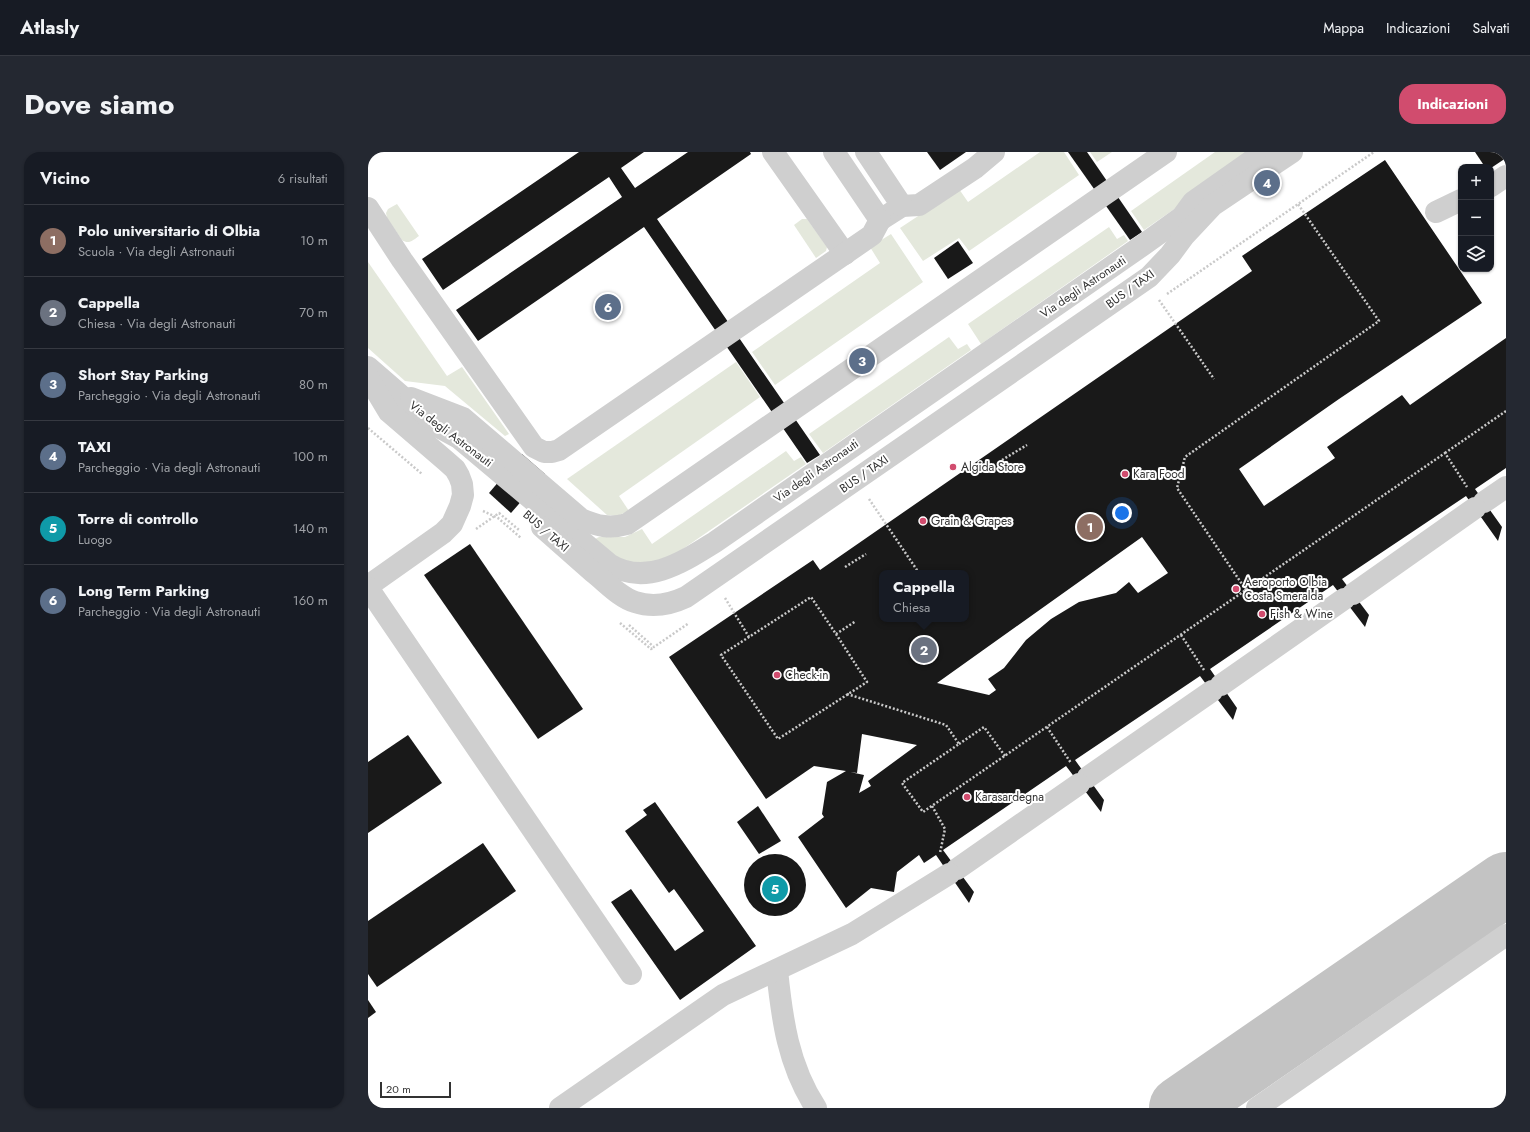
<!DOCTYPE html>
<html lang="it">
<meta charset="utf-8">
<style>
body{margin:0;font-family:Jost,sans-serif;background:#242831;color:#f1f3f6}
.controls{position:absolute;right:12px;top:12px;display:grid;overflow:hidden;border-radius:8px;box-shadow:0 1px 3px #0004}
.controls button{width:36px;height:36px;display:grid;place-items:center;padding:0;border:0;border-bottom:1px solid #363941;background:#171b24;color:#f1f3f6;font:20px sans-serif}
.scale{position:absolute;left:12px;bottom:10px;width:71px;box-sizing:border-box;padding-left:4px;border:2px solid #323232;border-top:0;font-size:11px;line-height:14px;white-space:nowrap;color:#323232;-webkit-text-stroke:3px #fff;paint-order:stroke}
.you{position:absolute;left:754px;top:361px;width:14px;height:14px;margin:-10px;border:3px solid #fff;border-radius:50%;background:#1a73e8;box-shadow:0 0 0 6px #1a73e833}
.badge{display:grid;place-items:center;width:26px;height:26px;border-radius:50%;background:#d14c6e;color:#fff;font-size:13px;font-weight:700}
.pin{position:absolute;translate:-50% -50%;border:2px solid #fff;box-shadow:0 1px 4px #0006}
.popup{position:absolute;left:511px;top:418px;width:90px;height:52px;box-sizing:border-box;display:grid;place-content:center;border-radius:8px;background:#171b24;filter:drop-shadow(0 1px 3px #0005);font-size:13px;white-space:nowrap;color:#9ea1a6}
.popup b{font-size:15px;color:#f1f3f6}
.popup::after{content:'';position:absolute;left:50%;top:100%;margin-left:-8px;border:8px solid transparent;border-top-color:#171b24}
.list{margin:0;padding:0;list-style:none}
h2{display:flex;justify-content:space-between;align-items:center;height:52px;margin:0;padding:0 16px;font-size:17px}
h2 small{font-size:13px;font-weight:400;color:#9ea1a6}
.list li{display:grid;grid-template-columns:26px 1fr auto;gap:12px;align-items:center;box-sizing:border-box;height:72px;padding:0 16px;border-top:1px solid #363941}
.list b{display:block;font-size:15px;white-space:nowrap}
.list p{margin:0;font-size:13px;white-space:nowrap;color:#9ea1a6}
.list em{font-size:13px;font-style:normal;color:#9ea1a6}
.icon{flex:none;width:22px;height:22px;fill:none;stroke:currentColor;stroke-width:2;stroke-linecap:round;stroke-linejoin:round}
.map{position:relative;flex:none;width:1138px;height:956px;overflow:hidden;border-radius:16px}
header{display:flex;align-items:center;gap:24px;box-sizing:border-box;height:56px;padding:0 20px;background:#171b24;border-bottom:1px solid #363941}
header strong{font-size:19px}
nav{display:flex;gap:22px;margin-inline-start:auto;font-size:14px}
.intro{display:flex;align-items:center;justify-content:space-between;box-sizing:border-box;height:96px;padding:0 24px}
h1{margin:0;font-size:28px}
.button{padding:10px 18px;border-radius:16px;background:#d14c6e;color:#fff;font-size:14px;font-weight:700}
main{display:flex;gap:24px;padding:0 24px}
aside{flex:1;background:#171b24;border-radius:16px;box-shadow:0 1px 3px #0004}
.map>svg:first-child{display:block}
</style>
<header>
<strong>Atlasly</strong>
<nav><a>Mappa</a><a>Indicazioni</a><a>Salvati</a></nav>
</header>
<div class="intro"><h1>Dove siamo</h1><a class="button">Indicazioni</a></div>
<main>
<aside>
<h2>Vicino<small>6 risultati</small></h2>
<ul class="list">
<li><span class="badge" style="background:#8d6e63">1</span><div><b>Polo universitario di Olbia</b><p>Scuola · Via degli Astronauti</p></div><em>10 m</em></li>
<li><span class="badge" style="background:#6b7280">2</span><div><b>Cappella</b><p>Chiesa · Via degli Astronauti</p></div><em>70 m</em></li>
<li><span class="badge" style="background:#5c6f8a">3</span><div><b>Short Stay Parking</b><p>Parcheggio · Via degli Astronauti</p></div><em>80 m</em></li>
<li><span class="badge" style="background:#5c6f8a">4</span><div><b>TAXI</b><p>Parcheggio · Via degli Astronauti</p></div><em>100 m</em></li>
<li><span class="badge" style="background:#0f9aa8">5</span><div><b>Torre di controllo</b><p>Luogo</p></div><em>140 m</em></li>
<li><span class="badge" style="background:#5c6f8a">6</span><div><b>Long Term Parking</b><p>Parcheggio · Via degli Astronauti</p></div><em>160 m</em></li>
</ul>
</aside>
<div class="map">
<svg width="1138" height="956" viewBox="0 0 1138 956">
<rect width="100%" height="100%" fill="#fff"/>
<g fill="#e4e8dc">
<polygon points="672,0 696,0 711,23 601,99 591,86 555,109 532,76 591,37 600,50"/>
<polygon points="722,0 744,0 729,10"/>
<polygon points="847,0 889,0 776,78 763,59"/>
<path d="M29 52 51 84C45 88 41 93 34 88L19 66 18 61 20 57Z"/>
<polygon points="434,67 439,67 459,95 458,99 448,106 426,73"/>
<polygon points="741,75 749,87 756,83 760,89 613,192 600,172"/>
<polygon points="523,82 555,130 407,233 384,200 512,111 502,95"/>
<polygon points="0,110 79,224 94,215 141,282 137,284 77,234 37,229 0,196"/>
<polygon points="581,185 590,197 599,192 603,198 455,301 441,282"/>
<polygon points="368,210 392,245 251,344 261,359 249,364 239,363 199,327"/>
<polygon points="418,299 426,309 433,305 438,312 296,410 256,411 227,387 231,385 257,385 274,377 284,392"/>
</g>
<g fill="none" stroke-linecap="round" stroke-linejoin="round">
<polyline stroke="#c3c3c3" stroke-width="64" points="813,956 1138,732"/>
</g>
<g fill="#191919" fill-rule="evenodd">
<polygon points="211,0 276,0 253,16 267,36 320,0 382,0 383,2 289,67 452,303 439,311 276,75 110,189 88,158 254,45 241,25 75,138 54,107"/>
<polygon points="559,0 598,0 572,18"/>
<polygon points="700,0 719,0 774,80 762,88"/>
<polygon points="1107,0 1138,0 1138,6 1123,16 1117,15"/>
<path d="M1017 8 1114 151 971 247 871 317 896 354 967 306 959 295 1034 243 1042 253 1138 186V316L1107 337 1134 375 1130 389 1098 344 974 427 1001 463 997 475 965 433 842 517 869 556 865 568 832 524 707 608 736 648 733 660 698 614 575 698 606 740 601 751 568 703 556 711 551 703 529 720 526 740 503 736 478 756 430 685 456 665 454 662 459 630 478 619 446 614 398 647 301 505 445 408 452 418 884 119 874 104ZM774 385 800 421 770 441 761 430 748 441 711 450 683 467 658 488 636 516 620 527 628 538 621 543 569 531ZM514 421H598V467H514ZM494 582 549 593 500 629 503 634 491 641 496 623 482 620 489 621Z"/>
<polygon points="590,89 605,111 580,127 566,106"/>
<polygon points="154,302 177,322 143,361 121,341"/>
<polygon points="102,392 215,557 170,587 56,423"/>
<polygon points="40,583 74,631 0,681 0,610"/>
<polygon points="287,650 388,794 312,848 243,750 263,737 307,799 336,779 306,737 301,741 257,679 279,663 275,658"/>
<polygon points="390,654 413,689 391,702 369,670"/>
<polygon points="115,691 148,739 9,835 0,822 0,769"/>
<circle cx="407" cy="733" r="31"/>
<polygon points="0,848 8,860 0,866"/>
</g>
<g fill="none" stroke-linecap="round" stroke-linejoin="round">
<g stroke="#c9c9c9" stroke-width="2.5" stroke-dasharray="2 2" stroke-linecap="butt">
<polyline points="799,142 1006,0"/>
<polyline points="791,148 846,227"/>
<polyline points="0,276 54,322"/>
<polyline points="1077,301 1138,259"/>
<polyline points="634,308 659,293"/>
<polyline points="501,347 551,421"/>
<polyline points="115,359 130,366 153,386"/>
<polyline points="108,377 131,361 151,378"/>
<polyline points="477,415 498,402"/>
<polyline points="878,438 809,336 817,305 1011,169 930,52"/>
<polyline points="357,446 381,485"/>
<polyline points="252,471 283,497 286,495"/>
<polyline points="261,473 286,495 321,471"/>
<polyline points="468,482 499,530 410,587 353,503 443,445 468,482 488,469"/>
<polyline points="813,483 836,518"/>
<polyline points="479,542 578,573 591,592 534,631 555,660 1077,301 1099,335"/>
<polyline points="679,575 703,611"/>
<polyline points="591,592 616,575 637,604"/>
<polyline points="564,654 577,677 572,701"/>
</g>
<g stroke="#cfcfcf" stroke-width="22">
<polyline points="405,0 477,102"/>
<polyline points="466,0 512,68 534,54 551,53 607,16 626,0"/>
<polyline points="498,0 534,54"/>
<polyline points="1123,34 1138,24"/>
<polyline points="0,56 34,108 166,295 176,300 184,300 191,298 504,83 512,68"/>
<polyline points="1068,60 1093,48"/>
<path d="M0 215 67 273 91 286 241 412C278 435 315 410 347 390L775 93 814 65 825 50 896 0"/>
<polyline points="0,225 21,260 78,309 87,317 91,324 94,332 95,343 92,354 84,372 75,381 0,434"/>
<path d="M43 246 95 266 213 367C229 374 242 377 259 372L798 0"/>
<polyline points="1116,350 1138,335"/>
<path d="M174 375C191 390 208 405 225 420 238 430 251 445 267 450 285 456 301 453 318 445L781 125 802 103 816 84 845 53 924 0"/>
<polyline points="0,436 263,822"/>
<polyline points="985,442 1107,356"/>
<polyline points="853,533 976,447"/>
<polyline points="720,625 844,539"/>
<polyline points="589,717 711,632"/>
<path d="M409 818C414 867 420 913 448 956"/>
<polyline points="192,956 355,843 484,782 581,722"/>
<polyline points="889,956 1138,783"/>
</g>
</g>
<g fill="#d14c6e" stroke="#fff" stroke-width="1.5">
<circle cx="585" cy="315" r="4"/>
<circle cx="757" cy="322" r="4"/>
<circle cx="555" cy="369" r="4"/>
<circle cx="868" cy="437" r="4"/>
<circle cx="894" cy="462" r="4"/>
<circle cx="409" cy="523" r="4"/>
<circle cx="599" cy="645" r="4"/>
</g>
<g text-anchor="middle" stroke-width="4" stroke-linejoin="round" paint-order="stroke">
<g font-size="12" fill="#323232" stroke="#fff">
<text transform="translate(715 135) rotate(-34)" y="4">Via degli Astronauti</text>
<text transform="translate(762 137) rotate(-36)" y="4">BUS / TAXI</text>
<text transform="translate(83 282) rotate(37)" y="4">Via degli Astronauti</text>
<text transform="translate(448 319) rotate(-35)" y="4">Via degli Astronauti</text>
<text transform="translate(496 322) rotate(-35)" y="4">BUS / TAXI</text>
<text transform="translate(178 379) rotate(41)" y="4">BUS / TAXI</text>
</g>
<g font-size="12" fill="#323232" stroke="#fff" text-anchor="start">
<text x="593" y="319">Algida Store</text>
<text x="765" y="326">Kara Food</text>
<text x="563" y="373">Grain &amp; Grapes</text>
<text x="876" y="434">Aeroporto Olbia<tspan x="876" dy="14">Costa Smeralda</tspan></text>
<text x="902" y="466">Fish &amp; Wine</text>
<text x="417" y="527">Check-in</text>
<text x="607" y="649">Karasardegna</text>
</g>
</g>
</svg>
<div class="controls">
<button>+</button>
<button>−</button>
<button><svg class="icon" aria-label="layers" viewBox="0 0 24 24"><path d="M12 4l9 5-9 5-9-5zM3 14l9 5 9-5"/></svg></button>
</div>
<div class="scale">20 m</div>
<div class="you"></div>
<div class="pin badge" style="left:722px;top:375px;background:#8d6e63">1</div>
<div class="pin badge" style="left:556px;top:498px;background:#6b7280">2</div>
<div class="popup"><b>Cappella</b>Chiesa</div>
<div class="pin badge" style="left:494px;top:209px;background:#5c6f8a">3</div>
<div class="pin badge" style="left:899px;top:31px;background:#5c6f8a">4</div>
<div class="pin badge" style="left:407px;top:737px;background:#0f9aa8">5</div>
<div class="pin badge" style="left:240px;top:155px;background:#5c6f8a">6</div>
</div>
</main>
